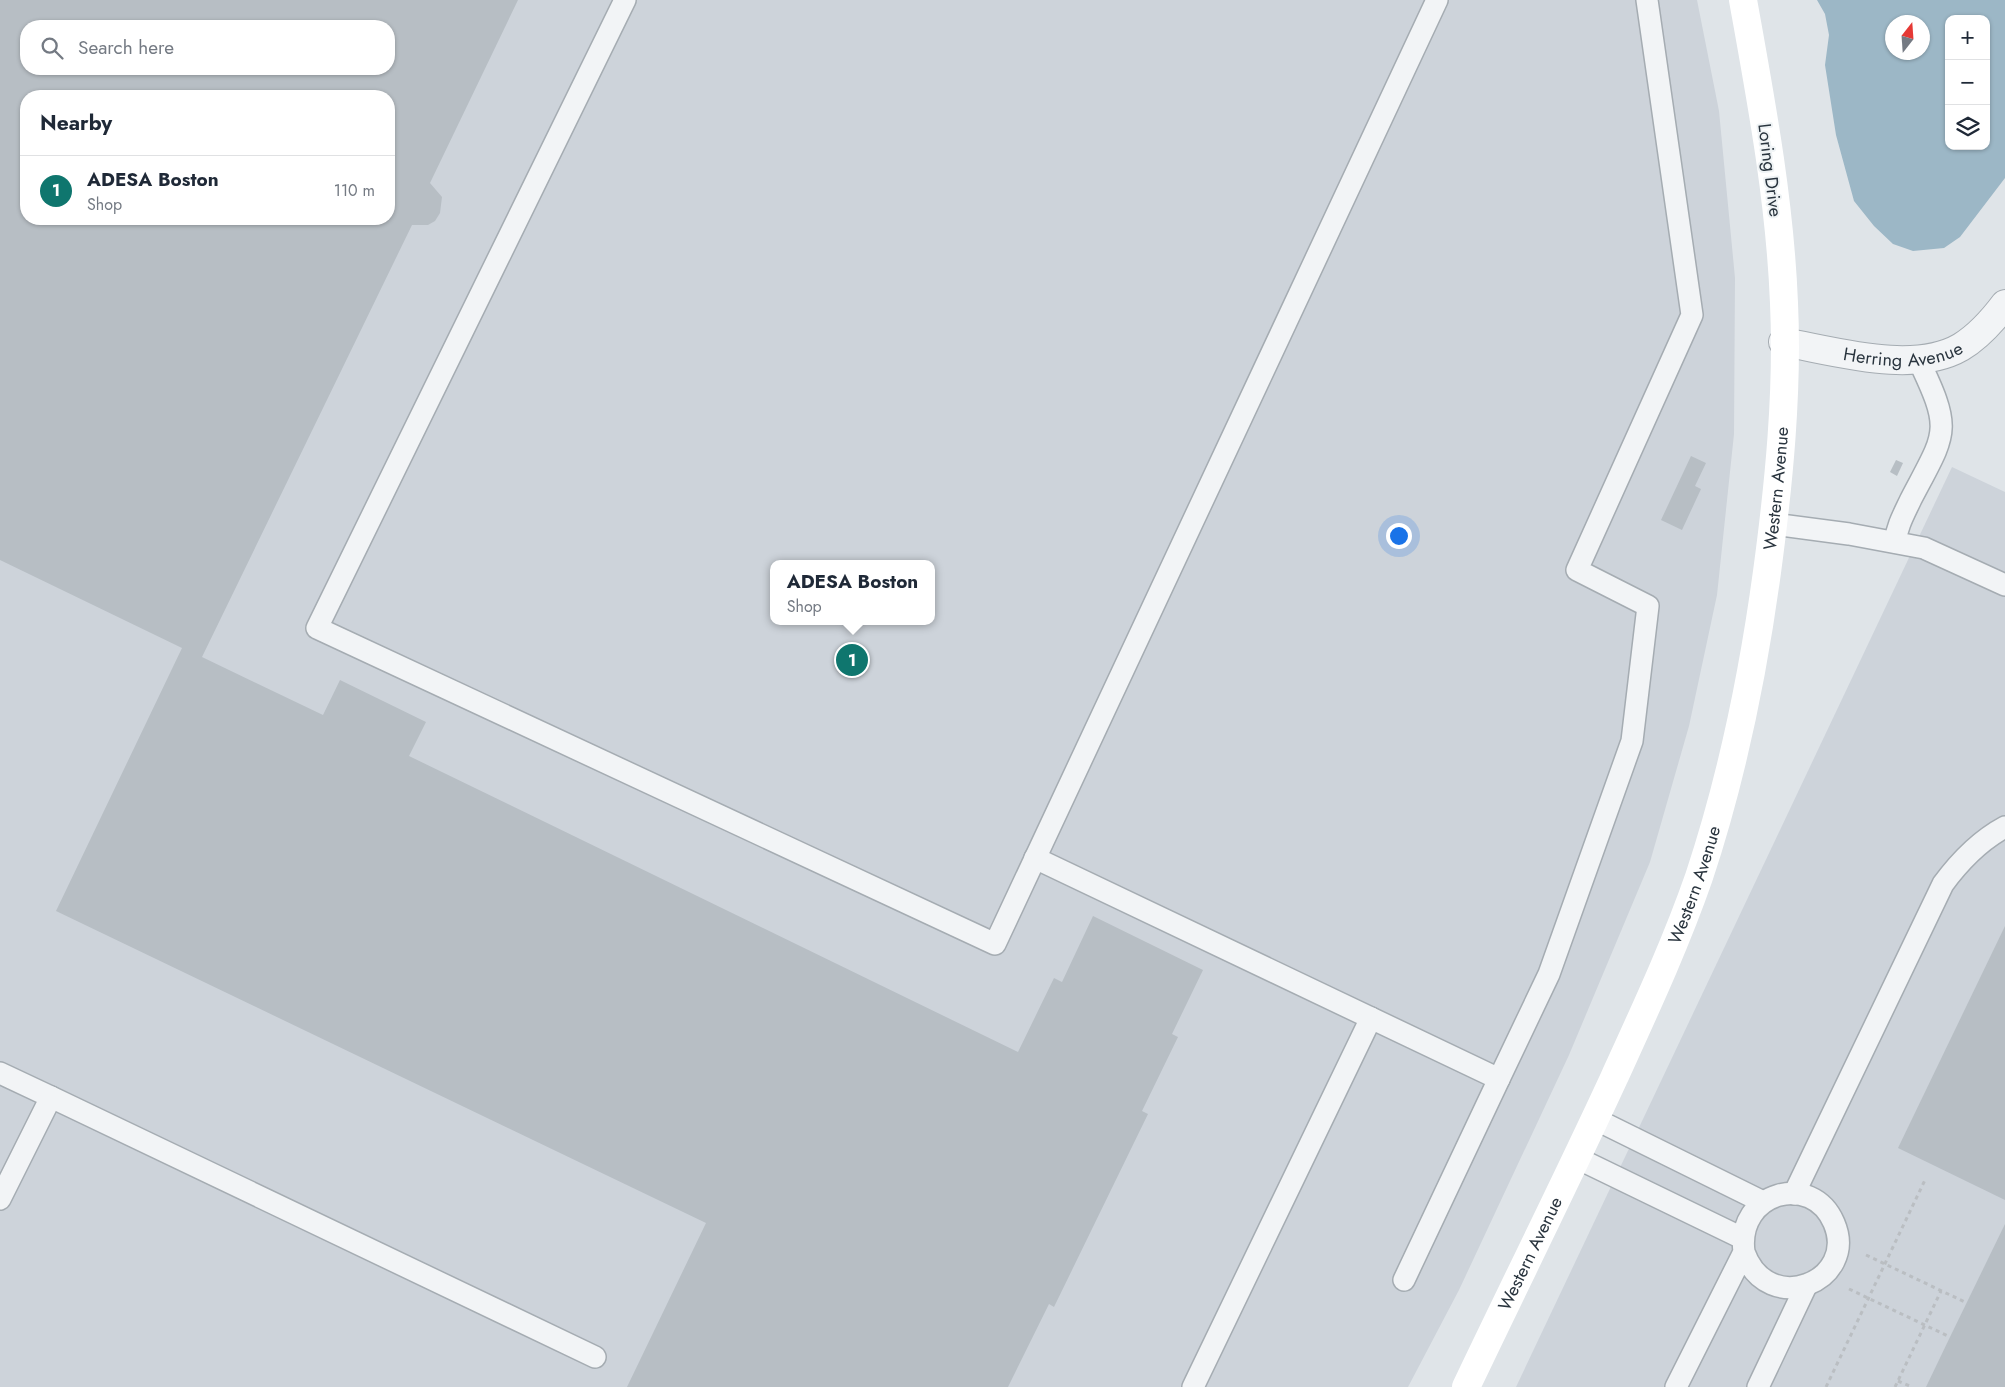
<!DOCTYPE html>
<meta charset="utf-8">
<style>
body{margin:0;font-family:Jost,sans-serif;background:#f6f6f7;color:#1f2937}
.controls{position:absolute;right:15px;top:15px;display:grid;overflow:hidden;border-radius:10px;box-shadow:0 1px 4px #0004}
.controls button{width:45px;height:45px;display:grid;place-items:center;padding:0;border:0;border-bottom:1px solid #e0e1e3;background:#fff;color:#1f2937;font:25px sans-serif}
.compass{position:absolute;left:1885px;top:15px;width:45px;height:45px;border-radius:50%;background:#fff;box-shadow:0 1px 4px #0004;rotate:17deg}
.you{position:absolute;left:1398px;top:535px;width:18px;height:18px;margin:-12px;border:4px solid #fff;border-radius:50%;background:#1a73e8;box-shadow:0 0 0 8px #1a73e833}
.badge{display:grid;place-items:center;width:32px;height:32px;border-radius:50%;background:#0f766e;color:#fff;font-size:16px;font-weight:700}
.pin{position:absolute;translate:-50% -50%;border:2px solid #fff;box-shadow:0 1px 5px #0006}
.popup{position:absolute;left:770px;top:560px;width:165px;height:65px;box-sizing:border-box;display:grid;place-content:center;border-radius:10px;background:#fff;filter:drop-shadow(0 1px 4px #0005);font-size:16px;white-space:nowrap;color:#747a83}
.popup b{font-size:19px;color:#1f2937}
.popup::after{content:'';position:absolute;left:50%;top:100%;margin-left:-10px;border:10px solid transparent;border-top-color:#fff}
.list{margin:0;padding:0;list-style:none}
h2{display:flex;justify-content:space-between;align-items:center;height:65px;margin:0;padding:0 20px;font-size:21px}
h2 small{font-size:16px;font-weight:400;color:#747a83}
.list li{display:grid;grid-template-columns:32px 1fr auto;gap:15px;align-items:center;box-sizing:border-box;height:70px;padding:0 20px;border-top:1px solid #e0e1e3}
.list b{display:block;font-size:19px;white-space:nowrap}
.list p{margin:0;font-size:16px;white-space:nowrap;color:#747a83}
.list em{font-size:16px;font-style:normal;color:#747a83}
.icon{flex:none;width:28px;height:28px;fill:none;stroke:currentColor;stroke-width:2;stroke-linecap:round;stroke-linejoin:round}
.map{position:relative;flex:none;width:2005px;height:1387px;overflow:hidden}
.search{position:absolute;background:#fff;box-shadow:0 1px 4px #0004;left:20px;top:20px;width:375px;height:55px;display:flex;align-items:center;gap:12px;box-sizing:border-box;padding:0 18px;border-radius:20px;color:#747a83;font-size:19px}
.panel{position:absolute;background:#fff;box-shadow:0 1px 4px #0004;left:20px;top:90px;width:375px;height:135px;border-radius:20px}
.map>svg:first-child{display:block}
</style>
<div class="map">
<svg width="2005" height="1387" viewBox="0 0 2005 1387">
<rect width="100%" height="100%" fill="#dfe4e8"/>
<g fill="#cdd3da" fill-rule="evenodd">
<path d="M0 0H1697L1719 111 1735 278 1734 434 1717 595 1689 726 1650 862 1569 1055 1459 1290 1408 1387H0ZM26 26H389V69H26ZM26 96H389V219H26ZM773 564H931V621H773Z"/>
<polygon points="1952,467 2005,492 2005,1387 1516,1387"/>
</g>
<path fill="#9cb7c6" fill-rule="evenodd" d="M1817 0H2005V178L1960 237 1944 248 1913 251 1893 244 1874 226 1854 201 1836 135 1825 65 1829 35 1825 14ZM1949 19H1986V146H1949ZM1892 22H1922V52H1892Z"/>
<g fill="#b7bec4" fill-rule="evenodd">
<path d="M0 0H518L430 183 442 197 440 213 435 221 428 225H412L202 657 323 715 340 680 426 722 409 756 1018 1052 1054 978 1062 982 1093 916 1203 970 1172 1034 1178 1037 1142 1111 1148 1114 1054 1307 1049 1304 1008 1387H627L706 1223 56 911 182 648 0 560ZM26 26H389V69H26ZM26 96H389V219H26Z"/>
<polygon points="1691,456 1706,463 1695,486 1701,489 1682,530 1661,520"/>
<polygon points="1896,460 1903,463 1897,476 1890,472"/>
<polygon points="2005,926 2005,1200 1898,1148"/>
<polygon points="2005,1224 2005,1387 1926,1387 1950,1337"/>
</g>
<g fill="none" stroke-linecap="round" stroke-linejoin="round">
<g stroke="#a5acb2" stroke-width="24">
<g id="lane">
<polyline points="625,0 317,628 995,944 1437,0"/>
<polyline points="1774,524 1849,534 1924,548 2005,585"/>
<path d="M1895 542C1897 526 1904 514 1911 499 1946 432 1953 432 1919 361"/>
<polyline points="1035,858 1499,1079 1549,974 1632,741 1648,606 1577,570 1692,315 1647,0"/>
<polyline points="0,1073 51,1097 0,1199"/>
<polyline points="51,1097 595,1357"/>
<polyline points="1595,1119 1763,1202"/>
<polyline points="1577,1158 1742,1238"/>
<path d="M1794 1194 1943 884C1960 861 1979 841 2005 827"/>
<polyline points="1404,1280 1499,1079"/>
<polyline points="1193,1387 1371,1018"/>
<path d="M1676 1387 1744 1252C1736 1192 1812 1171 1834 1223 1859 1281 1768 1319 1744 1252"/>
<polyline points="1758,1387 1806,1286"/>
</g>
</g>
<g stroke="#a5acb2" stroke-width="30">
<g id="street">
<path id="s1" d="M1783 342C1835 351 1913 375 1961 347 1979 336 1993 320 2005 304"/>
</g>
</g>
<g stroke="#babec2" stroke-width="3" stroke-dasharray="4 4" stroke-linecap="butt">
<polyline points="1866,1255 1967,1303"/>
<polyline points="1849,1289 1950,1337"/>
<polyline points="1898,1381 1912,1387"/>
<polyline points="1826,1387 1925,1180"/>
<polyline points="1895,1387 1941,1291"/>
</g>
<use href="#lane" stroke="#f2f4f6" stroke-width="21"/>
<use href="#street" stroke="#f2f4f6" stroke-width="28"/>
<path stroke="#fff" stroke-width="28" id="s2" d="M1466 1387C1515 1284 1566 1182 1614 1078 1644 1012 1675 946 1699 877 1732 778 1753 675 1767 572 1779 483 1788 392 1784 303 1780 201 1761 100 1743 0"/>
</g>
<g text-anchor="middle" stroke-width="4" stroke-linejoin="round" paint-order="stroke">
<g font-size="18" fill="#29343e" stroke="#eff3f5">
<text transform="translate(1770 170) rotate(83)" y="6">Loring Drive</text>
<text dy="6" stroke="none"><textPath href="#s1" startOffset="122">Herring Avenue</textPath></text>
<text dy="6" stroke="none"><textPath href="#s2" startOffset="958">Western Avenue</textPath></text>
<text dy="6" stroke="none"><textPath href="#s2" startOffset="552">Western Avenue</textPath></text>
<text dy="6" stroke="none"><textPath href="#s2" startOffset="148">Western Avenue</textPath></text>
</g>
</g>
</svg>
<div class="controls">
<button>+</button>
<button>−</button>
<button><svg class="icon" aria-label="layers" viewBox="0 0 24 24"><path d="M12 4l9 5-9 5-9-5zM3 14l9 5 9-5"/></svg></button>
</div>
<svg class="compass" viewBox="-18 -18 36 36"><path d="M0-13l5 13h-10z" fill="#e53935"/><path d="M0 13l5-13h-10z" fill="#747a83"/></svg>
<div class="you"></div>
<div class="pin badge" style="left:852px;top:660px">1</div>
<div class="popup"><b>ADESA Boston</b>Shop</div>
<div class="search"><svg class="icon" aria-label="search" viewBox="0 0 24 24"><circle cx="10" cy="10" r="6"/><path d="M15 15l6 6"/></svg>Search here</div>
<section class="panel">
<h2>Nearby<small></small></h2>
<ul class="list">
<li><span class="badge">1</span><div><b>ADESA Boston</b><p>Shop</p></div><em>110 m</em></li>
</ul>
</section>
</div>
